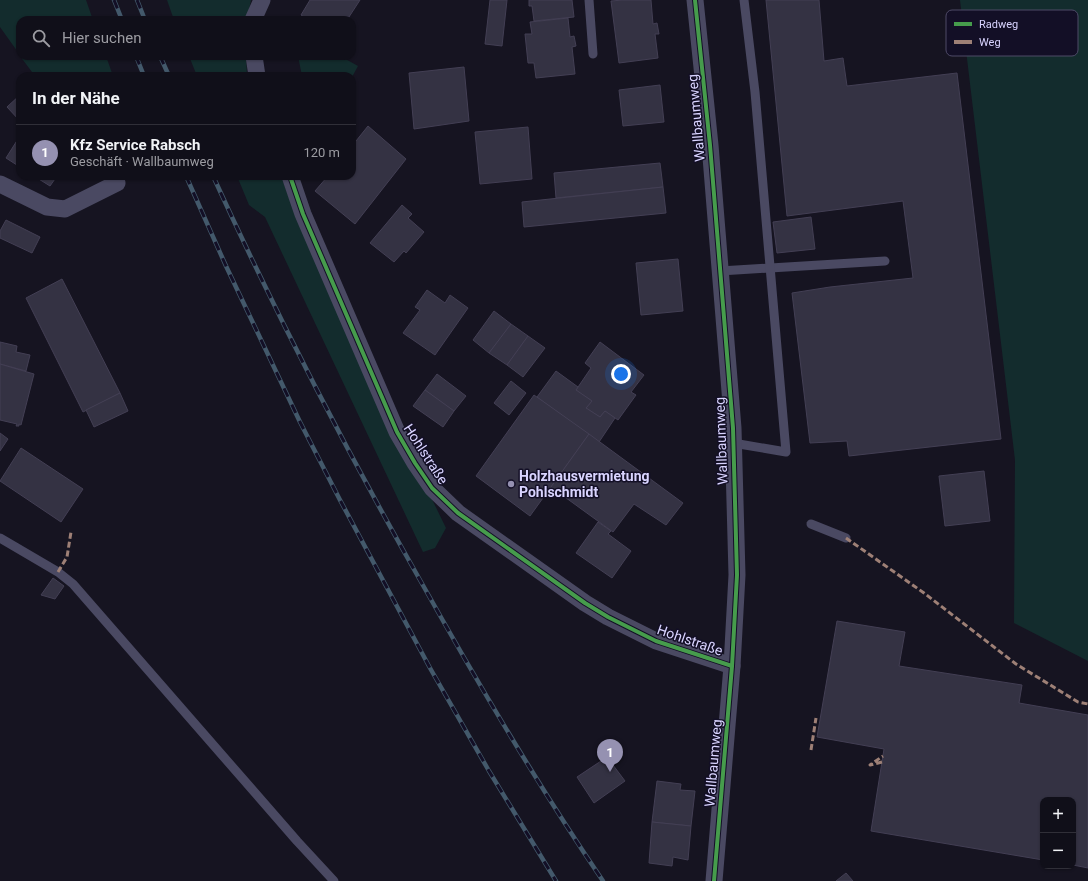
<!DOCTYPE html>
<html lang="de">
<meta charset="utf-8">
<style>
body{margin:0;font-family:Roboto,sans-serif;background:#1e1d26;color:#f1f3f6}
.controls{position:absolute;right:12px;bottom:12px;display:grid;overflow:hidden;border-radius:8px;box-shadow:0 1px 3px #0004}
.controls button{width:36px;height:36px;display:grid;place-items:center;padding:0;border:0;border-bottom:1px solid #302f38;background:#100f19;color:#f1f3f6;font:20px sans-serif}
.you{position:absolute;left:621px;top:374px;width:14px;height:14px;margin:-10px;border:3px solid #fff;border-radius:50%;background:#1a73e8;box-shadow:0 0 0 6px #1a73e833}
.badge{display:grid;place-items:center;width:26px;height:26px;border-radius:50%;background:#9591b1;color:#fff;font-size:13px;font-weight:700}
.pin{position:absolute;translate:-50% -33px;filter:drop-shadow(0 1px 2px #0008)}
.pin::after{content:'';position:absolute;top:21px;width:14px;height:12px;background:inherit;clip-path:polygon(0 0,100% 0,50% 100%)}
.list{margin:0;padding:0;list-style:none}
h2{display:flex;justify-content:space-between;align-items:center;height:52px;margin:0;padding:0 16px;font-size:17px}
h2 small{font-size:13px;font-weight:400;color:#9c9ca2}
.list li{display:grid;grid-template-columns:26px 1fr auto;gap:12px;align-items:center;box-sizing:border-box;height:56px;padding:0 16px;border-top:1px solid #302f38}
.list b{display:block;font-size:15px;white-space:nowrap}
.list p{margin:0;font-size:13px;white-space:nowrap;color:#9c9ca2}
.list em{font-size:13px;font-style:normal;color:#9c9ca2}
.icon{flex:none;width:22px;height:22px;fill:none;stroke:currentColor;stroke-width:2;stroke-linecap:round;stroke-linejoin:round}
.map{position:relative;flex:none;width:1088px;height:881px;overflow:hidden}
.search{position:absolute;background:#100f19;box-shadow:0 1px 3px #0004;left:16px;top:16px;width:340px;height:44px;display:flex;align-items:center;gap:10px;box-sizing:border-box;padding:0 14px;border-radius:12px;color:#9c9ca2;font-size:15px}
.panel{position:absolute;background:#100f19;box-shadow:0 1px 3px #0004;left:16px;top:72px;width:340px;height:108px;border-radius:12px}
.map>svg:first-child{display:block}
</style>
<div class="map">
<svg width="1088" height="881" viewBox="0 0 1088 881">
<rect width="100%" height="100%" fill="#161421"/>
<g fill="#132c2d">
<polygon points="0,0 86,0 93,20 20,20 20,55 0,27"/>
<polygon points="167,0 251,0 247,20 174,20"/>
<polygon points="960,0 1088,0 1088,661 1014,623 1015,460"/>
<polygon points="20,56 106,56 113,76 35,76"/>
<polygon points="189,56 246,56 247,76 197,76"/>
<polygon points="298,56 340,56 358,66 352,77 302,76"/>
<polygon points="237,176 281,176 288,195 370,372 446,528 435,548 423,552 265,217 249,205"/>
</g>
<g fill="#343243" stroke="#433f54">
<polygon points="310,0 360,0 347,20 309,20 301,15"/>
<polygon points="490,0 507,0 502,46 485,44"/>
<polygon points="529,0 572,0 574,17 534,21 532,6 529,6"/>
<polygon points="623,0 651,0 653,24 657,23 659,34 655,34 658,58 619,63 611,1"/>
<polygon points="766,0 819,0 824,61 843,58 847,86 957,73 1001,439 849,456 847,441 810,443 792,293 830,287 913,278 903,201 787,216"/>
<polygon points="568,18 570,37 574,36 576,46 572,47 575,74 536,78 534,63 528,63 525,34 532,34 530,22"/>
<polygon points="464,67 469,121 414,129 409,73"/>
<polygon points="660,85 664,122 623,126 619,90"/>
<polygon points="20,95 20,121 7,107"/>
<polygon points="368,126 406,159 355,224 315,191 328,176 352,176 352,146"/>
<polygon points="528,127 532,179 480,184 475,132"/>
<polygon points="18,139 20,140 20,167 6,158"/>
<polygon points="660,163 663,187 556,198 554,173"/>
<polygon points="34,176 57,176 50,186"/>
<polygon points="663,187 666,213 524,227 522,202"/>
<polygon points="402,205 412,214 408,218 424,232 406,253 404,251 394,262 370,243"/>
<polygon points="811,217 815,249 777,253 773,222"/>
<polygon points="6,220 40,237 32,253 0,238 0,231"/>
<polygon points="678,259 683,311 641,315 636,263"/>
<polygon points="62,279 120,393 83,412 26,298"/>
<polygon points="427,290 445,303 450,295 468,308 435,355 403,333 420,310 415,307"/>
<polygon points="494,311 511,324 489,353 473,340"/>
<polygon points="511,324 528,336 507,365 489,353"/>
<polygon points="528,336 545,348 523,377 507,365"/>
<polygon points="0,342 17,346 16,352 30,355 26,371 0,364"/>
<polygon points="600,342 644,375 631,392 636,395 618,420 605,411 600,417 586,408 592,401 576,390 591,368 585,363"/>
<polygon points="0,364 34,374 21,425 19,424 19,426 16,426 17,424 0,420"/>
<polygon points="556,371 578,387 576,390 592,401 586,408 600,417 605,411 615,418 599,442 537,397"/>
<polygon points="437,374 466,396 454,411 425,390"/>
<polygon points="511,381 526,393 509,415 494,403"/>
<polygon points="425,390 454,411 443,427 413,406"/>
<polygon points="120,393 128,411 94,427 86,410"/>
<polygon points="534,395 589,434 530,516 476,476"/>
<polygon points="0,433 8,439 0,451"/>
<polygon points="589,434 683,503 666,525 634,504 613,532 551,487"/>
<polygon points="21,448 83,489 61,522 0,481"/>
<polygon points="984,471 990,521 945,526 939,476"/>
<polygon points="598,522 611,531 608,534 631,551 612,578 576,553"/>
<polygon points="53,578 64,586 55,599 41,595"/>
<polygon points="837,621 905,632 899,666 1022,685 1019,703 1088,715 1088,868 1073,865 1073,800 1043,800 1043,860 871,831 884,749 817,737"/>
<polygon points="607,757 625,781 594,803 577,777"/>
<polygon points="657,781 681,784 680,790 695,791 691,826 652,822"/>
<polygon points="652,822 691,826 688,860 673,857 672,866 649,863"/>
<polygon points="846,873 853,881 836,881"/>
</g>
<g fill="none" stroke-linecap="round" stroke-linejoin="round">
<g stroke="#4a4962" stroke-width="9">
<polyline points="589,0 593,54"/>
<polyline points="720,271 885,261"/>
<polyline points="733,443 786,452 755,92 744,0"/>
<polyline points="811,524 846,538"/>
<polyline points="0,538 58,572 73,584 297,841 334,881"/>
</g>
<g stroke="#4a4962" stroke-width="17">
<polyline points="695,0 710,145 733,428 737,575 732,666 714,881"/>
<polyline points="253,20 262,0"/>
<polyline points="254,56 257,76"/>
<polyline points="290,176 303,214 397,432 415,463 432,488 458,513 585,603 608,617 656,641 732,666"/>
<polyline points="0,184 47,207 65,209 117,183"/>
</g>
<g stroke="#43596b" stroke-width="4.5">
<g id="rail">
<polyline points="114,0 122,20"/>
<polyline points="137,0 145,20"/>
<polyline points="136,56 144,76"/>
<polyline points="160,56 169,76"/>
<polyline points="186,176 226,266 300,422 340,500 430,668 489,771 556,881"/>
<path d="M213 176C276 314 345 448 420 580 477 682 537 784 603 881"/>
</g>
</g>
<use href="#rail" stroke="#130f26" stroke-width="3" stroke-dasharray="9" stroke-linecap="butt"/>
<g stroke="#9e8076" stroke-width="3" stroke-dasharray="6 3" stroke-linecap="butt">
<polyline points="846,538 924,593 1016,664 1078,702 1088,704"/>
<polyline points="58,572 67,557 71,532"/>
<polyline points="811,750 816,718"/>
<polyline points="882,762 870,765 883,756"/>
</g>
<g stroke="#130f26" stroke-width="6">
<g id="cycleway">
<polyline points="695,0 710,145 733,428 737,575 732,666 714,881"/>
<polyline points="290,176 303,214 397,432 415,463 432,488 458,513 585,603 608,617 656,641 732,666"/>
</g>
</g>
<use href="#cycleway" stroke="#469c4c" stroke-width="4"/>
</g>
<circle fill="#9591b1" stroke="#130f26" stroke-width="1.5" cx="511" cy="484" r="4"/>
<g text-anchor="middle" stroke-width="3" stroke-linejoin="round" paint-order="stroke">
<g font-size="14" fill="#d9d4ff" stroke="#130f26">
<text transform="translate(696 118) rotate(-95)" y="5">Wallbaumweg</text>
<text transform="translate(721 441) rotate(-92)" y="5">Wallbaumweg</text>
<text transform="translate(426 454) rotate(57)" y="5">Hohlstraße</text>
<text transform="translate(690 640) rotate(19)" y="5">Hohlstraße</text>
<text transform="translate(713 763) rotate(-85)" y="5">Wallbaumweg</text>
</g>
<g font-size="14" font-weight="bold" fill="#d9d4ff" stroke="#130f26" text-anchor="start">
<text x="519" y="481">Holzhausvermietung<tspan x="519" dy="16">Pohlschmidt</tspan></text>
</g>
</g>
<rect x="946" y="10" width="132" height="46" rx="6" fill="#130f26" stroke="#4e4a67" stroke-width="1"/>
<rect x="954" y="22" width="18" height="4" fill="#469c4c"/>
<rect x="954" y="40" width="18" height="4" fill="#9e8076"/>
<g font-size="11" fill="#d9d4ff">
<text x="979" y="28">Radweg</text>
<text x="979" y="46">Weg</text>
</g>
</svg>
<div class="controls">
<button>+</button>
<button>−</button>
</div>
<div class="you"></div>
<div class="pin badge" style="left:610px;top:772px">1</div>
<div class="search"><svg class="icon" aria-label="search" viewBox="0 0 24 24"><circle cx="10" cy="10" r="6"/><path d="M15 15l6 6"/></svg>Hier suchen</div>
<section class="panel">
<h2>In der Nähe<small></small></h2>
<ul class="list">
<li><span class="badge">1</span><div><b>Kfz Service Rabsch</b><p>Geschäft · Wallbaumweg</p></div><em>120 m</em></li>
</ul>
</section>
</div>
